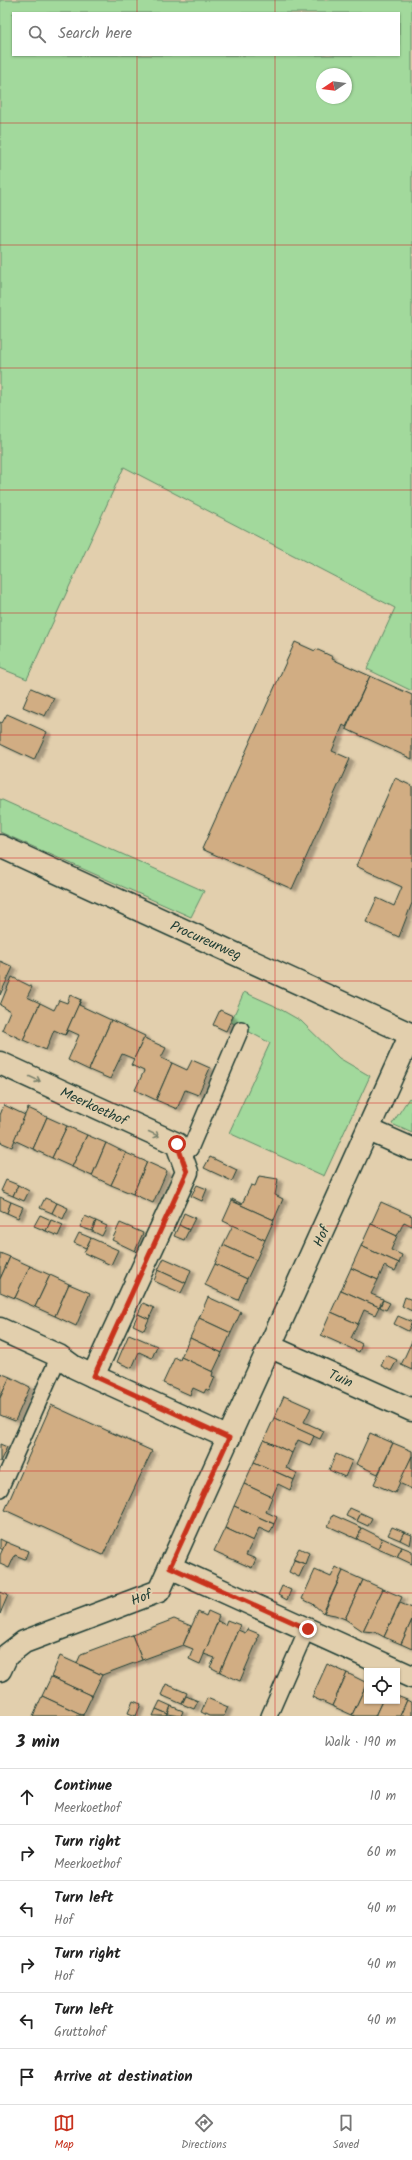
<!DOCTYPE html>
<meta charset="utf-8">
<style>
body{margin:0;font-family:Kalam,sans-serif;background:#f2f2f2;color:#222}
.controls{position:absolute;right:12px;bottom:12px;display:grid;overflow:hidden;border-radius:0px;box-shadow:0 1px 3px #0004}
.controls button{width:36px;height:36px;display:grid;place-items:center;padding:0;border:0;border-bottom:1px solid #e0e0e0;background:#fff;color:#222;font:20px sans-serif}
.compass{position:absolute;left:316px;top:68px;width:36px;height:36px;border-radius:50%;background:#fff;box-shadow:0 1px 3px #0004;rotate:257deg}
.stop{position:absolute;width:12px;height:12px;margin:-9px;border:3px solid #c8321e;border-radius:50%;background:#fff}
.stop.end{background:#c8321e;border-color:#fff;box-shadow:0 1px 4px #0008}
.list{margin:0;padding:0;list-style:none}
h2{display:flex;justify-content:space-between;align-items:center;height:52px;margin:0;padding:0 16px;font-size:17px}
h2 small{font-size:13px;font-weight:400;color:#767676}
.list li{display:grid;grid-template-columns:26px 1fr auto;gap:12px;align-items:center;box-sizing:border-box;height:56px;padding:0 16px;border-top:1px solid #e0e0e0}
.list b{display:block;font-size:15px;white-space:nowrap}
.list p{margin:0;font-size:13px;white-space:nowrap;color:#767676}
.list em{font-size:13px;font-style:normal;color:#767676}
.icon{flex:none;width:22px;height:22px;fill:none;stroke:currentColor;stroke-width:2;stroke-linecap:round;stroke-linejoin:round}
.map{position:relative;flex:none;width:412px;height:1716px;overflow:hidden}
.search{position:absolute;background:#fff;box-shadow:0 1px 3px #0004;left:12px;right:12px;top:12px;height:44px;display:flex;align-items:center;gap:10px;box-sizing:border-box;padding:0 14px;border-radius:0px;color:#767676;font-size:15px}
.sheet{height:388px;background:#fff}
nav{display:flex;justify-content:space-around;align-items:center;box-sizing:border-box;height:56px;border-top:1px solid #e0e0e0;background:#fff;font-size:11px;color:#767676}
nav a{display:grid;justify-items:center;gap:2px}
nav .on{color:#c8321e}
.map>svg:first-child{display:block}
</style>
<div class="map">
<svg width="412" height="1716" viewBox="0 0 412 1716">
<defs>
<filter id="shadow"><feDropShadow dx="4.5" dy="2.5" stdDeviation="1" flood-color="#0004"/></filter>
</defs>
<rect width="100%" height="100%" fill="#e2cfad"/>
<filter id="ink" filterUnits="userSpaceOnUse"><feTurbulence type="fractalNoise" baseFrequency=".025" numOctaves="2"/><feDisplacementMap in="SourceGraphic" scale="8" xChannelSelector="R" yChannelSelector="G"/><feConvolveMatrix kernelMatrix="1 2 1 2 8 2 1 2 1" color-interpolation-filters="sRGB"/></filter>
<g filter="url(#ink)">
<g fill="#a2d99c" stroke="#608b68" fill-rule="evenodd">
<path d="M0 0H412V691L367 669 395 608 124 467 27 679 0 668ZM13 13H399V55H13ZM322 74H346V98H322Z"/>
<polygon points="0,799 204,891 191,917 0,832"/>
<polygon points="244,992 273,1005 301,1021 339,1058 370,1076 324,1176 229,1133 270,1043 231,1022"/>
<polygon points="409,1098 412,1100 412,1133 392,1124"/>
</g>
<g fill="#d1ad83" stroke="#1f3d34" filter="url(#shadow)">
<polygon points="295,642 315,651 316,649 333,657 332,659 370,676 346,727 343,725 332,751 350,759 292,889 202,849"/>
<polygon points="370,676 412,695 412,759 346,729"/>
<polygon points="31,688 54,698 45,716 23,707"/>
<polygon points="7,714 47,732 34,760 0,744 0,722 2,723"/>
<polygon points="395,778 412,786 412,903 399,937 366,922 377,898 394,906 402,887 356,866"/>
<polygon points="0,961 13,967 0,995"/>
<polygon points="12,977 32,987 27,997 40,1003 23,1040 2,1030 10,1011 0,1005"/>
<polygon points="70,995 81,1000 65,1035 54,1030 46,1050 23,1040 40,1003 54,1010 59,1000 67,1003"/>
<polygon points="81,999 79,1005 111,1020 89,1070 68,1060 79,1035 68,1030 65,1035"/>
<polygon points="220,1010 233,1016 226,1031 213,1025"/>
<polygon points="111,1020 145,1036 134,1059 122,1054 110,1079 89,1070"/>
<polygon points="144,1038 166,1048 161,1058 172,1063 156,1100 135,1090 144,1071 131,1065"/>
<polygon points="192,1060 210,1068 198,1095 185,1090 177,1109 156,1100 172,1063 187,1070"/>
<polygon points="4,1105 25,1115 12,1147 0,1142 0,1115"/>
<polygon points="28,1108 47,1117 33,1149 14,1140"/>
<polygon points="47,1117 67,1126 52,1158 33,1149"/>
<polygon points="67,1126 87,1135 72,1167 52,1158"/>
<polygon points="87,1135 106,1143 92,1176 72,1167"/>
<polygon points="106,1143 126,1153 111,1185 92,1176"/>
<polygon points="126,1153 147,1162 133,1194 111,1185"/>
<polygon points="210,1157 237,1170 232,1181 204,1168"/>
<polygon points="147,1162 167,1171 153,1203 133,1194"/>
<polygon points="259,1176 278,1179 275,1195 283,1199 274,1220 232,1201 232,1199 242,1204 251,1185 255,1186"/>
<polygon points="6,1180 18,1185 13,1196 1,1191"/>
<polygon points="18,1185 29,1191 24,1201 13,1196"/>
<polygon points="197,1185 207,1189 202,1201 191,1196"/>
<polygon points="0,1197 11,1202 7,1213 0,1210"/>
<polygon points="45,1198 57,1203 52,1213 40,1208"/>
<polygon points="232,1201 274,1220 265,1240 223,1221"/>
<polygon points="11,1202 23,1207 18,1218 7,1213"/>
<polygon points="381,1202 412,1216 412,1226 404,1222 397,1236 371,1224"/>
<polygon points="57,1203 68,1208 63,1219 52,1213"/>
<polygon points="184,1213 195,1218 189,1230 179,1225"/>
<polygon points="40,1215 51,1220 46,1231 34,1226"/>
<polygon points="85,1216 96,1221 92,1231 80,1227"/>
<polygon points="51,1220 63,1225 58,1236 46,1231"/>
<polygon points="96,1221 107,1226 102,1236 92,1231"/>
<polygon points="120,1223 143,1233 135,1251 137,1252 112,1240"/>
<polygon points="371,1224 397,1236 391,1250 402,1255 399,1263 361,1246"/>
<polygon points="179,1225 189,1230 184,1240 174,1236"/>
<polygon points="233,1225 265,1240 256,1260 223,1245"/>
<polygon points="79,1233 91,1238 86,1248 74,1243"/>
<polygon points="91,1238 118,1250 111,1265 84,1253"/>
<polygon points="223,1245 256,1260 247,1279 215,1264"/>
<polygon points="361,1246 399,1263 395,1271 384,1266 378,1280 351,1268"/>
<polygon points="0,1253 10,1257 0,1279"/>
<polygon points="10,1257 30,1266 15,1298 0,1292 0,1279"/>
<polygon points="164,1258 191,1270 186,1283 158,1270"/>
<polygon points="215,1264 247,1279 238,1300 205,1285"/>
<polygon points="30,1266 50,1275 35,1307 15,1298"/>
<polygon points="351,1268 378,1280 371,1294 383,1299 379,1307 341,1290"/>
<polygon points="158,1270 186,1283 181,1293 154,1281"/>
<polygon points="50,1275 69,1284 55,1316 35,1307"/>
<polygon points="69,1284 90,1293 76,1326 55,1316"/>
<polygon points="341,1290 379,1307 375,1315 364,1310 358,1324 331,1312"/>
<polygon points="208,1297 241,1312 231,1333 199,1318"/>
<polygon points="405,1297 412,1300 412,1311 402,1306"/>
<polygon points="383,1300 390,1303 386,1310 380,1307"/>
<polygon points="143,1303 154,1308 149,1319 138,1314"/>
<polygon points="331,1312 358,1324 351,1338 362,1344 359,1352 321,1335"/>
<polygon points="138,1314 149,1319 144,1330 133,1325"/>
<polygon points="398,1316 412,1322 408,1331 394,1324"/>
<polygon points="199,1318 231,1333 222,1353 190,1338"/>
<polygon points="129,1334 157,1346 152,1358 139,1352 132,1368 117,1362"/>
<polygon points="190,1338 222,1353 213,1372 181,1357"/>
<polygon points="412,1341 412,1370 401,1365"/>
<polygon points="386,1355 397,1360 391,1371 381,1366"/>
<polygon points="175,1357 180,1360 181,1357 213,1372 212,1376 215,1377 209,1391 206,1389 204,1393 193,1388 190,1395 163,1383"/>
<polygon points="0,1373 10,1377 0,1398"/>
<polygon points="10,1377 30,1387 15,1421 0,1415 0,1398"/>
<polygon points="284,1396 311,1408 304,1422 324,1431 320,1439 274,1418"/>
<polygon points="51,1405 152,1451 103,1555 5,1510"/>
<polygon points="274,1418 314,1436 310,1445 298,1440 292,1453 264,1440"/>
<polygon points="370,1433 393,1443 378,1474 356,1464"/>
<polygon points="264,1440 292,1453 286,1468 297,1473 294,1480 254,1462"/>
<polygon points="393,1443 412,1451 412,1456 395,1493 374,1484"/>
<polygon points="0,1444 7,1447 0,1462"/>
<polygon points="336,1454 352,1461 345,1477 329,1470"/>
<polygon points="412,1456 412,1489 399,1483"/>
<polygon points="254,1462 294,1480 290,1490 278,1484 272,1497 244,1484"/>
<polygon points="244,1484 272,1497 266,1512 277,1517 274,1524 234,1506"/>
<polygon points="234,1506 274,1524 270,1533 259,1528 253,1541 225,1528"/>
<polygon points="350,1508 361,1513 357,1521 346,1516"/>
<polygon points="361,1513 372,1518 368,1526 357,1521"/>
<polygon points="333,1515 362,1528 357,1539 328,1526"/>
<polygon points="392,1527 404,1532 400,1540 388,1535"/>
<polygon points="225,1528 253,1541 246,1555 256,1559 252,1568 214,1551"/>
<polygon points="362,1528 382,1538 378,1549 357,1539"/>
<polygon points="404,1532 412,1535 410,1545 400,1540"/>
<polygon points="382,1538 402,1547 397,1557 378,1549"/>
<polygon points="0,1539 6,1542 3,1550 0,1548"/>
<polygon points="6,1542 28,1551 25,1559 15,1555 9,1568 0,1564 0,1555"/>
<polygon points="402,1547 412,1551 412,1564 397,1557"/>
<polygon points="299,1548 309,1553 305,1564 293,1559"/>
<polygon points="294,1560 305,1564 299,1577 289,1572"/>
<polygon points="336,1567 343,1571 323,1613 313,1604 302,1599 315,1570 331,1577"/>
<polygon points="343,1571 363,1580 345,1619 335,1615 324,1613"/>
<polygon points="363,1580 383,1589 363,1631 345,1619"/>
<polygon points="282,1586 291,1590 287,1600 278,1595"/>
<polygon points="383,1589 402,1597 384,1637 375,1632 363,1631"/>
<polygon points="0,1592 8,1595 0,1614"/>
<polygon points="400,1603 412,1608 412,1620 401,1644 384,1637"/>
<polygon points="208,1611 219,1616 217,1620 218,1621 200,1664 189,1659 193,1649 183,1645 198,1612 206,1616"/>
<polygon points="174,1619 191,1626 183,1645 142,1660 132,1635"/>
<polygon points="227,1620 240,1625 220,1672 210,1667 215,1658 204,1654 218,1621 225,1625"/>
<polygon points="412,1620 412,1649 401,1644"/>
<polygon points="247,1629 259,1634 257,1639 258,1639 240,1681 220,1672 238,1630 245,1633"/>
<polygon points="132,1635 142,1660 102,1675 77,1663 81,1654"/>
<polygon points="60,1656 102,1675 92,1696 51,1677"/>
<polygon points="327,1664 347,1673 332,1706 312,1697"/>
<polygon points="347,1673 367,1683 352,1715 332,1706"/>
<polygon points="51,1677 92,1696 83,1715 42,1696"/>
<polygon points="367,1683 367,1701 382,1701 375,1716 355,1716 352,1715"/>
<polygon points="166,1684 187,1693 182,1704 161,1695"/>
<polygon points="42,1696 83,1715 83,1716 33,1716"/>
<polygon points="186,1696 198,1701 194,1709 182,1704"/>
<polygon points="397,1696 407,1700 400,1716 375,1716 382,1701 397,1701"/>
<polygon points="207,1698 228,1707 224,1716 209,1716 201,1712"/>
<polygon points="407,1700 412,1703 412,1716 400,1716"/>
<polygon points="133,1701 141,1704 136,1716 128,1713"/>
<polygon points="160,1701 171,1706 168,1714 156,1709"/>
<polygon points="171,1706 183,1711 181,1716 168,1714"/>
<polygon points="156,1709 168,1714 167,1716 153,1716"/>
</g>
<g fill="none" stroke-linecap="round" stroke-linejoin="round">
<g stroke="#1f3d34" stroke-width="18">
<g id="lane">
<polyline points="181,1155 190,1149 241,1029"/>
<polyline points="0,1489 59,1356"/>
<polyline points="269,1716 307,1629"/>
</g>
</g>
<g stroke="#1f3d34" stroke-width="25">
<g id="street">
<polyline points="0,1063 177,1144 187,1172 93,1376"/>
<polyline points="369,1130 412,1149"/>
<polyline points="0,1329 59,1356 74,1367 93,1376 229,1438"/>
<polyline points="271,1347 412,1410"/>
<polyline points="170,1567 412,1677"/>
<polyline points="0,1670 7,1655 24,1642 159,1591 411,1034"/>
</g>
</g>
<g stroke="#1f3d34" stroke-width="25">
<polyline id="secondary" points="0,846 412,1035"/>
</g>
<use href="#lane" stroke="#e2cfad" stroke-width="15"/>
<use href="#street" stroke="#e2cfad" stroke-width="22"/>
<use href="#secondary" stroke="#e2cfad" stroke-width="22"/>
</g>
<defs><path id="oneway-shaft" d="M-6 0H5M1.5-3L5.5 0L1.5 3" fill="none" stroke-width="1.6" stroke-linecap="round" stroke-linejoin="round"/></defs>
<g stroke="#777f6a">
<use href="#oneway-shaft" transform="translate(35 1079) rotate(25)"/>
<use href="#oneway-shaft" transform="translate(154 1134) rotate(25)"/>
</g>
</g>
<g fill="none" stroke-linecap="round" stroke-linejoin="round" filter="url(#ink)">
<polyline stroke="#c8321e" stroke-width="5" points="177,1144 187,1172 94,1376 229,1438 170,1567 308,1629"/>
</g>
<path fill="none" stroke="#d62828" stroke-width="1" stroke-opacity="0.55" d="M137 0V13M275 0V13M137 55V1716M275 55V1716M0 123H412M0 245H412M0 368H412M0 490H412M0 613H412M0 735H412M0 858H412M0 981H412M0 1103H412M0 1226H412M0 1348H412M0 1471H412M0 1593H412"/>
<g text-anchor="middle" stroke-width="4" stroke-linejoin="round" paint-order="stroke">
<g font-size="14" fill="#1f3d34" stroke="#e2cfad">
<text transform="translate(206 940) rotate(24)" y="5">Procureurweg</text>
<text transform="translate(94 1106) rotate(25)" y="5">Meerkoethof</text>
<text transform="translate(321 1236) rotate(-66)" y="5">Hof</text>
<text transform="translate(341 1378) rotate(24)" y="5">Tuin</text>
<text transform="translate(141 1597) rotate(-21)" y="5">Hof</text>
</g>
</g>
</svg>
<div class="controls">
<button><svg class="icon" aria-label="locate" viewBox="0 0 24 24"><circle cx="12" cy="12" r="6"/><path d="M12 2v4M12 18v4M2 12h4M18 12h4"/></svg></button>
</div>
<svg class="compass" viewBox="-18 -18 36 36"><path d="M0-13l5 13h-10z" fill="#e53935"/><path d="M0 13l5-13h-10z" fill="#767676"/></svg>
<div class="stop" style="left:177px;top:1144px"></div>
<div class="stop end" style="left:308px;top:1629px"></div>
<div class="search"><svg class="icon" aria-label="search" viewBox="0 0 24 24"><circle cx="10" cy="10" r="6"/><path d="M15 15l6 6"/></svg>Search here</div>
</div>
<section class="sheet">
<h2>3 min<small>Walk · 190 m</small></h2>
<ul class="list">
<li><svg class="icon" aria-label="ahead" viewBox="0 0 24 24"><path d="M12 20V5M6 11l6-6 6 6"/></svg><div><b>Continue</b><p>Meerkoethof</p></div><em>10 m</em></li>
<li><svg class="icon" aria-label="right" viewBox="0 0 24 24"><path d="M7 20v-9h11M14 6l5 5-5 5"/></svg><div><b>Turn right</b><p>Meerkoethof</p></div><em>60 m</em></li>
<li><svg class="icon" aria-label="left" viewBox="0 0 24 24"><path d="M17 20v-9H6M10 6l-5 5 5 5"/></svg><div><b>Turn left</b><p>Hof</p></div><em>40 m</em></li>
<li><svg class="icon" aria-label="right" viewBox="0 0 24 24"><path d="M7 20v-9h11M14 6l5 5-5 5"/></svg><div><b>Turn right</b><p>Hof</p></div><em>40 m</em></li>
<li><svg class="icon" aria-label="left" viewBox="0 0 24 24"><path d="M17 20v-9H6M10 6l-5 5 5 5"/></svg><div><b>Turn left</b><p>Gruttohof</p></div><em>40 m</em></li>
<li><svg class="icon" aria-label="arrive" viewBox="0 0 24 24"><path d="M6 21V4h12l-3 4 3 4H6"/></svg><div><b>Arrive at destination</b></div></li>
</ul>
</section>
<nav>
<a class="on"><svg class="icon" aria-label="map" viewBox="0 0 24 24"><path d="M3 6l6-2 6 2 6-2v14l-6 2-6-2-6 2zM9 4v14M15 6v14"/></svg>Map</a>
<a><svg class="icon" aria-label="directions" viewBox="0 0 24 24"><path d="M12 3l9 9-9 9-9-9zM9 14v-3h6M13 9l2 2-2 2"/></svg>Directions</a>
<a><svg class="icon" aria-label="saved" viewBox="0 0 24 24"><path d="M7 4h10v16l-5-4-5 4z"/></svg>Saved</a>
</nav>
